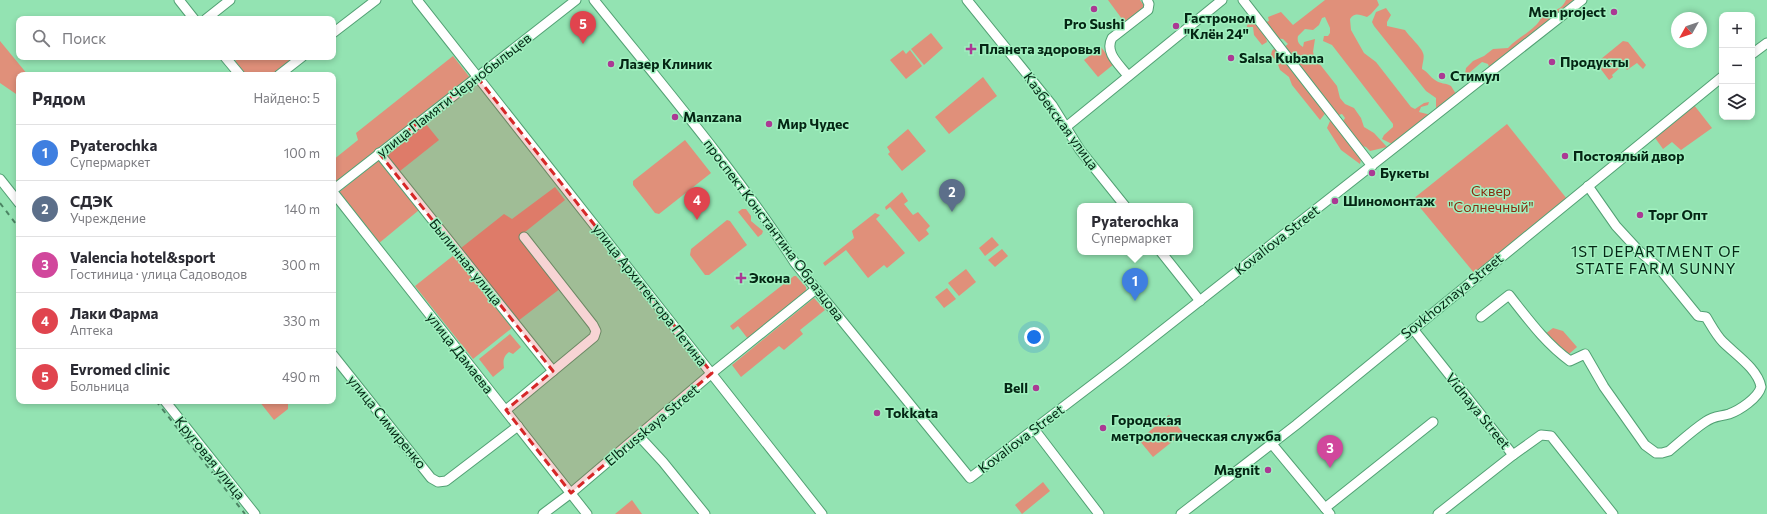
<!DOCTYPE html>
<html lang="ru">
<meta charset="utf-8">
<style>
body{margin:0;font-family:Commissioner,sans-serif;background:#f2f2f3;color:#2b2b33}
.controls{position:absolute;right:12px;top:12px;display:grid;overflow:hidden;border-radius:8px;box-shadow:0 2px 6px #0003}
.controls button{width:36px;height:36px;display:grid;place-items:center;padding:0;border:0;border-bottom:1px solid #e1e1e2;background:#fff;color:#2b2b33;font:20px sans-serif}
.compass{position:absolute;left:1671px;top:12px;width:36px;height:36px;border-radius:50%;background:#fff;box-shadow:0 2px 6px #0003;rotate:230deg}
.you{position:absolute;left:1034px;top:337px;width:14px;height:14px;margin:-10px;border:3px solid #fff;border-radius:50%;background:#1a73e8;box-shadow:0 0 0 6px #1a73e833}
.badge{display:grid;place-items:center;width:26px;height:26px;border-radius:50%;background:#db2777;color:#fff;font-size:13px;font-weight:700}
.pin{position:absolute;translate:-50% -33px;filter:drop-shadow(0 1px 2px #0008)}
.pin::after{content:'';position:absolute;top:21px;width:14px;height:12px;background:inherit;clip-path:polygon(0 0,100% 0,50% 100%)}
.popup{position:absolute;left:1077px;top:203px;width:116px;height:52px;box-sizing:border-box;display:grid;place-content:center;border-radius:8px;background:#fff;filter:drop-shadow(0 1px 3px #0005);font-size:13px;white-space:nowrap;color:#7c7c81}
.popup b{font-size:15px;color:#2b2b33}
.popup::after{content:'';position:absolute;left:50%;top:100%;margin-left:-8px;border:8px solid transparent;border-top-color:#fff}
.list{margin:0;padding:0;list-style:none}
h2{display:flex;justify-content:space-between;align-items:center;height:52px;margin:0;padding:0 16px;font-size:17px}
h2 small{font-size:13px;font-weight:400;color:#7c7c81}
.list li{display:grid;grid-template-columns:26px 1fr auto;gap:12px;align-items:center;box-sizing:border-box;height:56px;padding:0 16px;border-top:1px solid #e1e1e2}
.list b{display:block;font-size:15px;white-space:nowrap}
.list p{margin:0;font-size:13px;white-space:nowrap;color:#7c7c81}
.list em{font-size:13px;font-style:normal;color:#7c7c81}
.icon{flex:none;width:22px;height:22px;fill:none;stroke:currentColor;stroke-width:2;stroke-linecap:round;stroke-linejoin:round}
.map{position:relative;flex:none;width:1767px;height:514px;overflow:hidden}
.search{position:absolute;background:#fff;box-shadow:0 2px 6px #0003;left:16px;top:16px;width:320px;height:44px;display:flex;align-items:center;gap:10px;box-sizing:border-box;padding:0 14px;border-radius:8px;color:#7c7c81;font-size:15px}
.panel{position:absolute;background:#fff;box-shadow:0 2px 6px #0003;left:16px;top:72px;width:320px;height:332px;border-radius:8px}
.map>svg:first-child{display:block}
</style>
<div class="map">
<svg width="1767" height="514" viewBox="0 0 1767 514">
<rect width="100%" height="100%" fill="#93e3b2"/>
<g fill="#e0907a">
<polygon points="1108,0 1140,0 1145,7 1125,23"/>
<path d="M1325 0H1377L1379 5 1371 14 1367 17C1359 15 1355 12 1350 19L1351 30 1364 53 1376 62 1411 107 1415 109 1424 103 1429 102 1428 105 1421 107 1419 112 1431 115 1425 120H1421L1411 131 1392 144 1382 139 1384 135 1393 127V124L1332 45 1323 41 1324 36H1328L1330 33V28L1325 17 1322 18 1319 25 1313 30 1305 29 1298 36C1297 41 1298 44 1303 47L1304 42 1315 39 1313 52 1315 58 1337 86 1340 98 1345 104 1354 108 1361 118 1364 127 1374 133 1387 147 1370 151 1366 147 1358 145 1361 159 1360 164 1341 150 1327 128 1330 121 1341 125 1345 118 1342 114 1332 117 1327 111 1320 120 1292 85 1289 77 1280 70 1277 62 1271 55 1272 51 1278 44 1283 48 1288 44 1283 39 1266 37 1267 42 1262 45 1254 35 1253 27H1247L1248 20H1251L1254 23 1260 21 1263 23 1269 21 1268 17 1281 12 1293 25Z"/>
<path d="M1566 0H1580L1492 68 1489 67 1488 64 1482 62 1469 73 1465 74 1466 68 1473 61 1484 56 1493 49 1508 48C1516 39 1526 35 1535 26 1539 23 1541 17 1545 14 1553 8 1560 13 1566 0Z"/>
<path d="M1386 8 1391 15 1387 22V26L1405 30C1409 36 1422 48 1423 53 1425 57 1422 64 1422 69 1428 72 1430 77 1435 80 1440 84 1446 83 1451 86L1456 94 1443 107 1436 108V98L1426 91 1374 26 1372 22 1376 12Z"/>
<polygon points="931,33 943,48 924,65 911,49"/>
<polygon points="0,41 28,75 19,75 19,96 0,83"/>
<polygon points="1623,41 1628,42 1646,65 1643,69 1637,63 1627,70 1623,65 1612,75 1613,77 1609,80 1600,68 1601,59"/>
<polygon points="1101,47 1114,64 1098,77 1084,60"/>
<polygon points="903,50 906,54 910,50 922,66 906,79 890,60"/>
<polygon points="453,56 471,79 337,186 333,181 333,160 358,140 356,133"/>
<polygon points="241,57 299,57 277,75 246,75 235,61"/>
<polygon points="983,77 997,96 949,134 935,117"/>
<polygon points="1694,105 1712,128 1681,150 1672,142 1663,149 1653,135"/>
<polygon points="426,124 439,140 400,171 387,156"/>
<polygon points="1507,124 1567,199 1475,274 1413,199"/>
<polygon points="908,129 926,151 902,171 888,154 890,152 887,147"/>
<polygon points="685,140 711,173 659,214 655,213 633,185 633,181"/>
<polygon points="379,160 419,210 378,244 338,193"/>
<polygon points="555,187 565,200 520,236 561,288 518,321 461,248 504,214 512,219"/>
<polygon points="902,192 908,201 904,204 913,215 918,212 930,226 926,230 929,234 919,242 890,207 886,210 885,207"/>
<polygon points="742,209 746,209 751,216 751,221 763,231 762,234 758,237 738,212"/>
<polygon points="875,213 880,215 876,219 905,253 887,268 884,265 868,278 846,250 825,266 823,263 854,238 852,231"/>
<polygon points="727,220 730,221 747,245 709,275 705,275 690,255 691,249"/>
<polygon points="992,237 999,245 985,256 979,248"/>
<polygon points="1002,249 1008,256 995,267 988,260"/>
<polygon points="454,255 512,328 473,359 415,286"/>
<polygon points="966,269 976,282 959,296 948,283"/>
<polygon points="794,276 796,276 806,287 806,292 748,339 738,326 733,330 730,326"/>
<polygon points="947,288 956,299 944,308 935,297"/>
<polygon points="814,298 825,310 800,330 803,334 784,350 779,346 741,377 732,365"/>
<polygon points="1553,328 1563,331 1577,347 1569,354 1560,351 1545,334"/>
<path d="M510 334 521 347 513 354 509 352C503 357 503 361 504 368L493 377 479 359Z"/>
<polygon points="259,401 288,401 288,409 274,420"/>
<polygon points="1169,415 1183,433 1153,457 1139,440"/>
<polygon points="1043,482 1050,491 1022,514 1015,505"/>
<polygon points="632,500 642,514 615,514"/>
</g>
<g fill="none" stroke-linecap="round" stroke-linejoin="round">
<g stroke="#52a174" stroke-width="11">
<g id="minor">
<polyline points="179,0 194,19"/>
<polyline points="417,0 822,514"/>
<path d="M594 0C663 86 735 170 795 263L970 478 1122 362 1582 0"/>
<polyline points="967,0 1052,105 1080,150 1125,206"/>
<polyline points="1243,0 1372,166"/>
<polyline points="206,19 230,0"/>
<polyline points="333,33 376,0"/>
<polyline points="1752,54 1767,43"/>
<polyline points="225,57 240,75"/>
<polyline points="279,75 302,57"/>
<path d="M1128 76C1120 65 1104 53 1112 38L1148 10 1149 4 1147 0"/>
<polyline points="1066,127 1222,0"/>
<polyline points="379,153 553,371"/>
<polyline points="0,179 19,203"/>
<polyline points="333,190 576,0"/>
<polyline points="333,192 587,514"/>
<polyline points="1161,252 1200,301"/>
<path d="M1481 317 1509 295C1528 319 1545 343 1570 361L1585 354 1604 387 1645 445 1656 453H1662L1669 451C1681 441 1693 430 1705 422 1715 415 1719 417 1729 414 1740 410 1758 398 1761 387 1758 369 1735 354 1723 342 1716 335 1711 325 1706 317L1698 316 1659 268 1639 251 1616 226 1588 186"/>
<polyline points="1413,329 1513,455"/>
<polyline points="333,355 431,478 438,482 446,481 518,426"/>
<polyline points="165,401 255,514"/>
<polyline points="506,410 594,337 596,331 593,325 524,237"/>
<polyline points="1034,429 1099,514"/>
<polyline points="639,436 663,462 705,514"/>
<polyline points="1272,444 1330,514"/>
<polyline points="1325,508 1433,422"/>
<polyline points="543,514 571,493 712,373 816,289"/>
<polyline points="1181,514 1296,425 1722,77"/>
<polyline points="1438,514 1513,455 1541,435 1551,436 1613,514"/>
</g>
</g>
<use href="#minor" stroke="#fff" stroke-width="9"/>
<g stroke="#4b8463" stroke-width="2" stroke-dasharray="5 5" stroke-linecap="butt">
<polyline points="0,203 19,228"/>
<polyline points="156,401 245,514"/>
</g>
</g>
<path fill="#d62828" fill-opacity="0.2" stroke="#d62828" stroke-width="3" stroke-dasharray="8 5" stroke-linejoin="round" d="M477 77 712 373 571 493 506 410 553 371 379 153Z"/>
<g fill="#ab3994" stroke="#a0f0bf" stroke-width="1.5">
<circle cx="1094" cy="9" r="4"/>
<circle cx="1614" cy="12" r="4"/>
<circle cx="1176" cy="26" r="4"/>
<path d="M969 43h4v4h4v4h-4v4h-4v-4h-4v-4h4z"/>
<circle cx="1231" cy="58" r="4"/>
<circle cx="1552" cy="62" r="4"/>
<circle cx="611" cy="64" r="4"/>
<circle cx="1442" cy="76" r="4"/>
<circle cx="675" cy="117" r="4"/>
<circle cx="769" cy="124" r="4"/>
<circle cx="1565" cy="156" r="4"/>
<circle cx="1372" cy="173" r="4"/>
<circle cx="1335" cy="201" r="4"/>
<circle cx="1640" cy="215" r="4"/>
<path d="M739 272h4v4h4v4h-4v4h-4v-4h-4v-4h4z"/>
<circle cx="1036" cy="388" r="4"/>
<circle cx="877" cy="413" r="4"/>
<circle cx="1103" cy="428" r="4"/>
<circle cx="1268" cy="470" r="4"/>
</g>
<g text-anchor="middle" stroke-width="3" stroke-linejoin="round" paint-order="stroke">
<g font-size="14" font-weight="bold" fill="#042614" stroke="#a0f0bf" text-anchor="start">
<text x="1606" y="17" text-anchor="end">Men project</text>
<text x="1184" y="23">Гастроном<tspan x="1184" dy="16">"Клён 24"</tspan></text>
<text x="1094" y="29" text-anchor="middle">Pro Sushi</text>
<text x="979" y="54">Планета здоровья</text>
<text x="1239" y="63">Salsa Kubana</text>
<text x="1560" y="67">Продукты</text>
<text x="619" y="69">Лазер Клиник</text>
<text x="1450" y="81">Стимул</text>
<text x="683" y="122">Manzana</text>
<text x="777" y="129">Мир Чудес</text>
<text x="1573" y="161">Постоялый двор</text>
<text x="1380" y="178">Букеты</text>
<text x="1343" y="206">Шиномонтаж</text>
<text x="1648" y="220">Торг Опт</text>
<text x="749" y="283">Экона</text>
<text x="1028" y="393" text-anchor="end">Bell</text>
<text x="885" y="418">Tokkata</text>
<text x="1111" y="425">Городская<tspan x="1111" dy="16">метрологическая служба</tspan></text>
<text x="1260" y="475" text-anchor="end">Magnit</text>
</g>
<g font-size="14" fill="#042614" stroke="#a0f0bf">
<text transform="translate(454 95) rotate(-38)" y="5">улица Памяти Чернобыльцев</text>
<text transform="translate(1061 121) rotate(54)" y="5">Казбекская улица</text>
<text transform="translate(774 230) rotate(53)" y="5">проспект Константина Образцова</text>
<text transform="translate(1277 240) rotate(-38)" y="5">Kovaliova Street</text>
<text transform="translate(466 262) rotate(51)" y="5">Былинная улица</text>
<text transform="translate(650 295) rotate(52)" y="5">улица Архитектора Петина</text>
<text transform="translate(1452 296) rotate(-39)" y="5">Sovkhoznaya Street</text>
<text transform="translate(460 353) rotate(52)" y="5">улица Дамаева</text>
<text transform="translate(1478 411) rotate(51)" y="5">Vidnaya Street</text>
<text transform="translate(387 422) rotate(51)" y="5">улица Симиренко</text>
<text transform="translate(652 425) rotate(-40)" y="5">Elbrusskaya Street</text>
<text transform="translate(1021 439) rotate(-37)" y="5">Kovaliova Street</text>
<text transform="translate(210 458) rotate(51)" y="5">Круговая улица</text>
</g>
<g font-size="14" fill="#882c10" stroke="#a0f0bf">
<text x="1491" y="196">Сквер<tspan x="1491" dy="16">"Солнечный"</tspan></text>
</g>
<g font-size="15" letter-spacing="1" fill="#042614" stroke="#a0f0bf">
<text x="1656" y="257">1ST DEPARTMENT OF<tspan x="1656" dy="17">STATE FARM SUNNY</tspan></text>
</g>
</g>
</svg>
<div class="controls">
<button>+</button>
<button>−</button>
<button><svg class="icon" aria-label="layers" viewBox="0 0 24 24"><path d="M12 4l9 5-9 5-9-5zM3 14l9 5 9-5"/></svg></button>
</div>
<svg class="compass" viewBox="-18 -18 36 36"><path d="M0-13l5 13h-10z" fill="#e53935"/><path d="M0 13l5-13h-10z" fill="#7c7c81"/></svg>
<div class="you"></div>
<div class="pin badge" style="left:1135px;top:301px;background:#3f7fe0">1</div>
<div class="popup"><b>Pyaterochka</b>Супермаркет</div>
<div class="pin badge" style="left:952px;top:212px;background:#5c6f8a">2</div>
<div class="pin badge" style="left:1330px;top:468px;background:#d1479c">3</div>
<div class="pin badge" style="left:697px;top:220px;background:#e0444e">4</div>
<div class="pin badge" style="left:583px;top:44px;background:#e0444e">5</div>
<div class="search"><svg class="icon" aria-label="search" viewBox="0 0 24 24"><circle cx="10" cy="10" r="6"/><path d="M15 15l6 6"/></svg>Поиск</div>
<section class="panel">
<h2>Рядом<small>Найдено: 5</small></h2>
<ul class="list">
<li><span class="badge" style="background:#3f7fe0">1</span><div><b>Pyaterochka</b><p>Супермаркет</p></div><em>100 m</em></li>
<li><span class="badge" style="background:#5c6f8a">2</span><div><b>СДЭК</b><p>Учреждение</p></div><em>140 m</em></li>
<li><span class="badge" style="background:#d1479c">3</span><div><b>Valencia hotel&amp;sport</b><p>Гостиница · улица Садоводов</p></div><em>300 m</em></li>
<li><span class="badge" style="background:#e0444e">4</span><div><b>Лаки Фарма</b><p>Аптека</p></div><em>330 m</em></li>
<li><span class="badge" style="background:#e0444e">5</span><div><b>Evromed clinic</b><p>Больница</p></div><em>490 m</em></li>
</ul>
</section>
</div>
